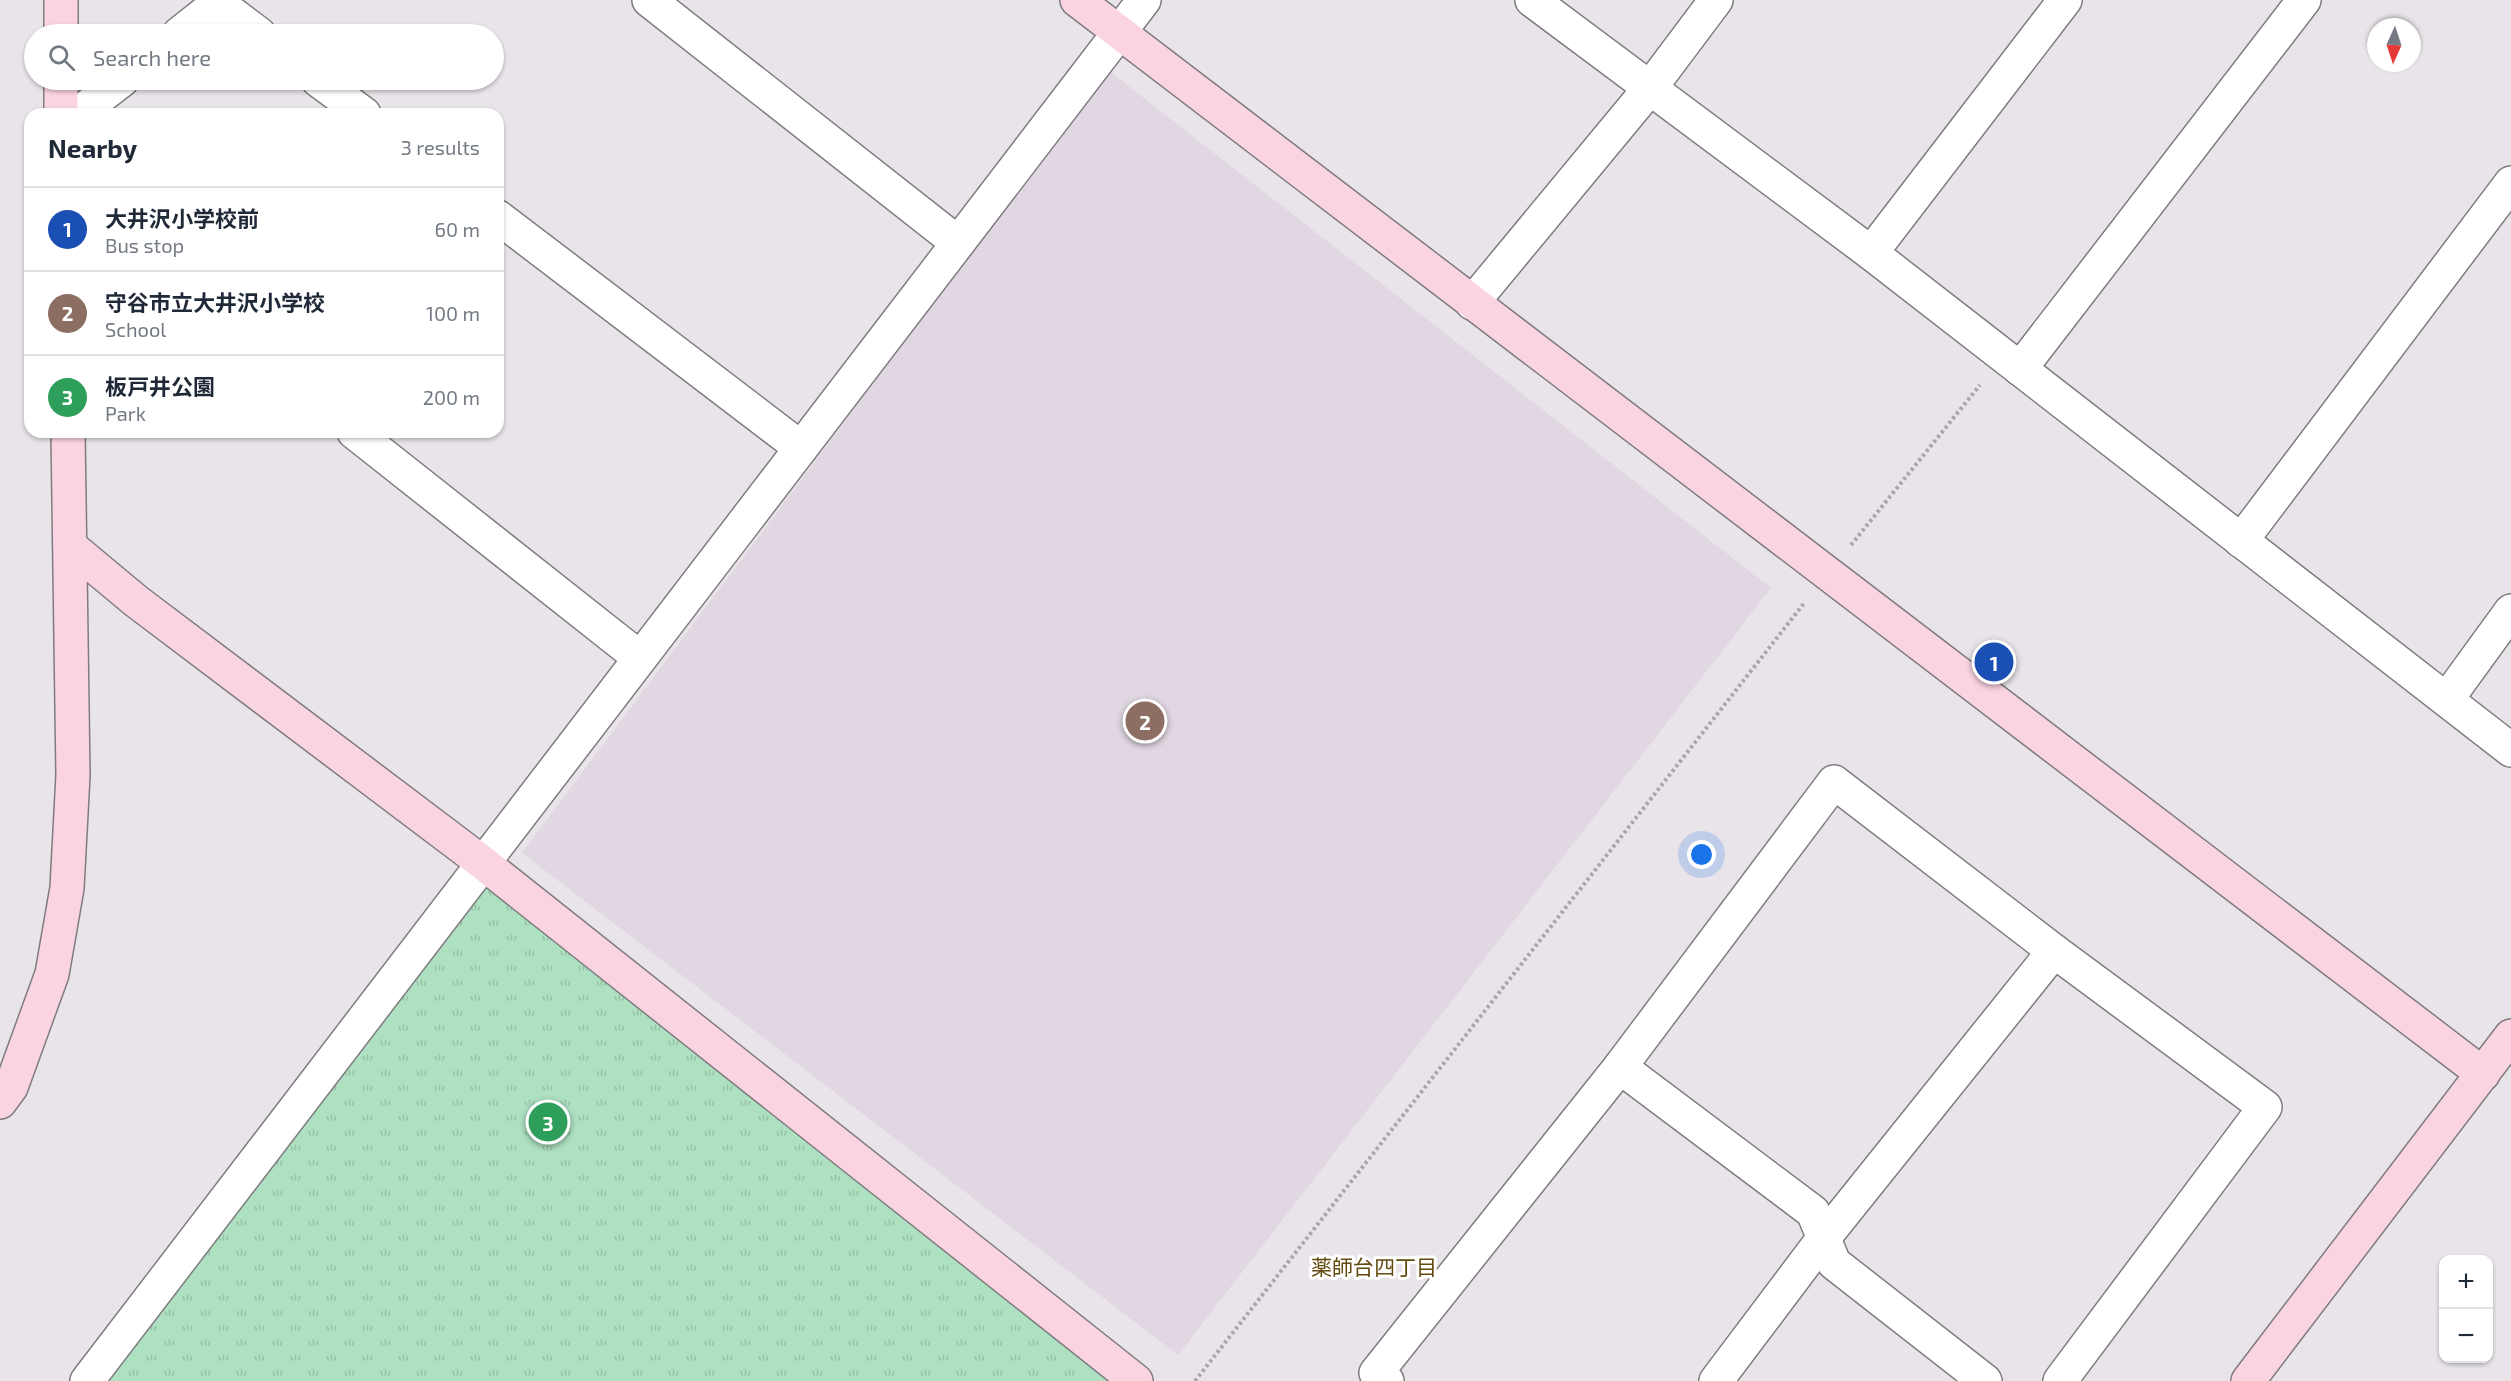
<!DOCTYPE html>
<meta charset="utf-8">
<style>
body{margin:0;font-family:"Exo 2","Noto Sans JP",sans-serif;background:#f6f6f7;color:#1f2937}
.controls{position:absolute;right:18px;bottom:18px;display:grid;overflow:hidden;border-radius:12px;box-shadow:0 2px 4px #0004}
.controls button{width:54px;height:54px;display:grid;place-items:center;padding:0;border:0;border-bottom:2px solid #e0e1e3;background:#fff;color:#1f2937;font:30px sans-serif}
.compass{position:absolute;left:2367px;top:18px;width:54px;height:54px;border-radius:50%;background:#fff;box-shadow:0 2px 4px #0004;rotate:183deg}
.you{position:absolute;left:1702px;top:855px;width:21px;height:21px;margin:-15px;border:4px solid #fff;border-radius:50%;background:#1a73e8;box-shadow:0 0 0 9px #1a73e833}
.badge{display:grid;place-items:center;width:39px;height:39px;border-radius:50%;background:#766030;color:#fff;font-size:20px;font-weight:700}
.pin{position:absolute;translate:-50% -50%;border:3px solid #fff;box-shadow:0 2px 6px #0006}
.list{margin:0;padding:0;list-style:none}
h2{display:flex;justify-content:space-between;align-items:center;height:78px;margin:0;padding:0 24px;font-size:26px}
h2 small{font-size:20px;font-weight:400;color:#747a83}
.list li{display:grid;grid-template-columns:39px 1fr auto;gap:18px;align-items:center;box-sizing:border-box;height:84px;padding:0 24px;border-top:2px solid #e0e1e3}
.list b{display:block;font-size:22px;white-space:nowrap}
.list p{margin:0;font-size:20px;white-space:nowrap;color:#747a83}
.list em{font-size:20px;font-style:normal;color:#747a83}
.icon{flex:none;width:33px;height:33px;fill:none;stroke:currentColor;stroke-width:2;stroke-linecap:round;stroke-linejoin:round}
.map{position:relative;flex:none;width:2511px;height:1381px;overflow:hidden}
.search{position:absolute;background:#fff;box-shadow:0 2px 4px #0004;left:24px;top:24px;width:480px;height:66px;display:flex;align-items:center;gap:15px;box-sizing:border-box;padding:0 21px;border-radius:33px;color:#747a83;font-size:22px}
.panel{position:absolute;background:#fff;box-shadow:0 2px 4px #0004;left:24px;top:108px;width:480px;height:330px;border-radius:18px}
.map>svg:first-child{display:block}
</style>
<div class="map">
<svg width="2511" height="1381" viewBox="0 0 2511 1381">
<defs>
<pattern id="park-tufts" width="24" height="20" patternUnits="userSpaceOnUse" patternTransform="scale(1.5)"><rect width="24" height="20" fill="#aee1c1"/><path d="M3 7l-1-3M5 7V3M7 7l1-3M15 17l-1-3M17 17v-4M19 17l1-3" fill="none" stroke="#97c2a7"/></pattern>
</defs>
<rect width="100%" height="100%" fill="#e9e4e9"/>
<polygon fill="#e1d7e2" points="1108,70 1771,588 1178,1355 522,853"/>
<polygon fill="url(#park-tufts)" points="483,863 1136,1381 87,1381"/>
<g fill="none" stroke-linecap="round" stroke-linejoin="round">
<g stroke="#7f7c80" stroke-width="36">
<g id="street">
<polyline points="649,0 958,243"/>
<polyline points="1532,0 1871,253 2511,750"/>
<polyline points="218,3 259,34"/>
<polyline points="179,34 222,0"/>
<polyline points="318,80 364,114"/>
<polyline points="78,114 122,80"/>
<polyline points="498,217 801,448"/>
<polyline points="1871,253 2065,0"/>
<polyline points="1472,303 1650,88 1716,0"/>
<polyline points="2020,369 2304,0"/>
<polyline points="354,432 640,658"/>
<polyline points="2241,541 2511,183"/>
<polyline points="2447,699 2511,611"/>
<polyline points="1620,1067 1813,1212 1834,1263 1985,1381"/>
<polyline points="87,1381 1144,0"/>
<polyline points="1387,1381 1376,1373 1620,1067 1834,782 2054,951 2265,1107 2060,1381"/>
<polyline points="1716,1381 1823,1239 2054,951"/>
</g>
</g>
<g stroke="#7f7c80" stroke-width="36">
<g id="secondary">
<polyline points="61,0 61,34"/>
<polyline points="1077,0 2483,1074"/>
<polyline points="61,80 61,114"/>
<polyline points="70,546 136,601 483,863 1136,1381"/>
<polyline points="0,1102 11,1087 52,974 67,888 73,775 68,432"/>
<polyline points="2248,1381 2511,1036"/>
</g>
</g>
<g stroke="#a9a5a9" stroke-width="4" stroke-dasharray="3 3" stroke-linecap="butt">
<polyline points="1851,545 1980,385"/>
<polyline points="1195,1381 1805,602"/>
</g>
<use href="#street" stroke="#fff" stroke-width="33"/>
<use href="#secondary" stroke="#fad4e1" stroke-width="33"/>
</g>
<g text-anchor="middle" stroke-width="6" stroke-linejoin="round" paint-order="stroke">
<g font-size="21" fill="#634b10" stroke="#fff">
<text x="1374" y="1275">薬師台四丁目</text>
</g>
</g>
</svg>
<div class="controls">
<button>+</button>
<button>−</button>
</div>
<svg class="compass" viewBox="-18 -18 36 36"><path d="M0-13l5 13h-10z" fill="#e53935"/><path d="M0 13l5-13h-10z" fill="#747a83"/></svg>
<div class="you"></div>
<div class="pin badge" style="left:1994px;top:662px;background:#1a4fb4">1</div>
<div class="pin badge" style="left:1145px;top:721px;background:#8d6e63">2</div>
<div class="pin badge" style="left:548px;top:1122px;background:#2e9e5b">3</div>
<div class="search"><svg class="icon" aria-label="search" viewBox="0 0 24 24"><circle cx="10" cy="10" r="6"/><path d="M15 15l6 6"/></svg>Search here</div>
<section class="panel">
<h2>Nearby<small>3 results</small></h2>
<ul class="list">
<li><span class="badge" style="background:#1a4fb4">1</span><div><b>大井沢小学校前</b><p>Bus stop</p></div><em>60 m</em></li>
<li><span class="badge" style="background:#8d6e63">2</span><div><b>守谷市立大井沢小学校</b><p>School</p></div><em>100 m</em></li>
<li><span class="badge" style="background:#2e9e5b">3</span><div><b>板戸井公園</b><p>Park</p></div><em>200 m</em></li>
</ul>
</section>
</div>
